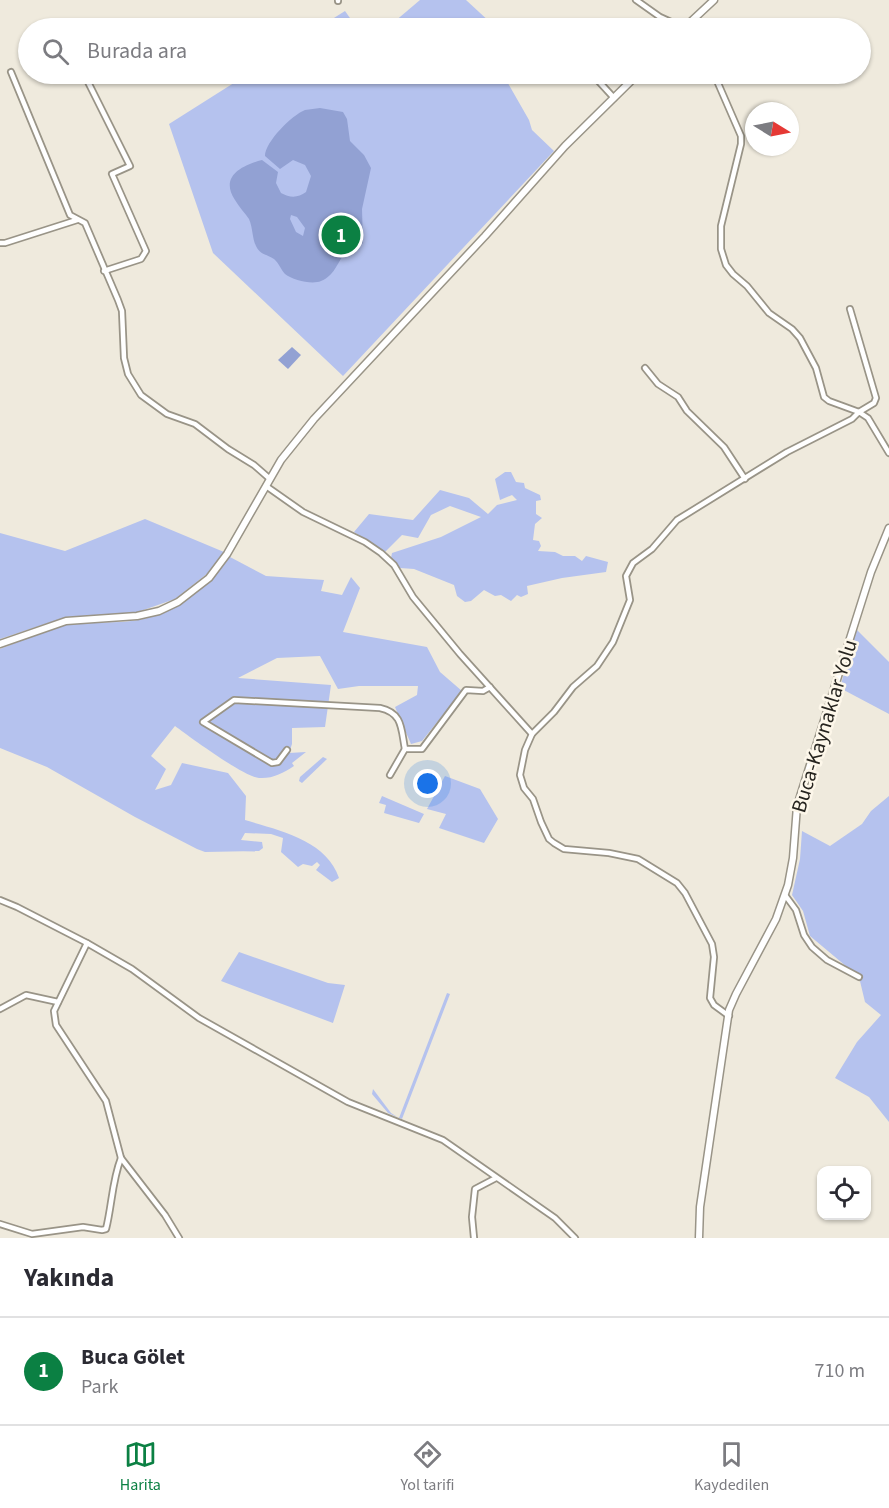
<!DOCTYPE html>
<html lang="tr">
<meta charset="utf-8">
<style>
body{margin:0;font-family:"Source Sans 3",sans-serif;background:#f7f7f7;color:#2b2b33}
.controls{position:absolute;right:18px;bottom:18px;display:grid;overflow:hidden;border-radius:12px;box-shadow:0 2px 4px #0004}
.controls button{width:54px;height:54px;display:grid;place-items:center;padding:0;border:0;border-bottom:2px solid #e1e1e2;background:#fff;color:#2b2b33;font:30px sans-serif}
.compass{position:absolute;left:745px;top:102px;width:54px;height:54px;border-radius:50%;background:#fff;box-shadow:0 2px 4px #0004;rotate:100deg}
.you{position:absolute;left:428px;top:784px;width:21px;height:21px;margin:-15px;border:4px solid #fff;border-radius:50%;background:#1a73e8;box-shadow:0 0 0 9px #1a73e833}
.badge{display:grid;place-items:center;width:39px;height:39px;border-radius:50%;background:#0b8043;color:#fff;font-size:20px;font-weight:700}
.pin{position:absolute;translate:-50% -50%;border:3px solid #fff;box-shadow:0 2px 6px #0006}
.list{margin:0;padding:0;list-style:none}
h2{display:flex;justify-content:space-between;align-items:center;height:78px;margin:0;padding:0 24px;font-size:26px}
h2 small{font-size:20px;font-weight:400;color:#7c7c81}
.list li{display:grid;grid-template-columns:39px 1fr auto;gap:18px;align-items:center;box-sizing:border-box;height:108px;padding:0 24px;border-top:2px solid #e1e1e2}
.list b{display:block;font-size:22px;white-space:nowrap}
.list p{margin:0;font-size:20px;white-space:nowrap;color:#7c7c81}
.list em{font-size:20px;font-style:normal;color:#7c7c81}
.icon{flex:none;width:33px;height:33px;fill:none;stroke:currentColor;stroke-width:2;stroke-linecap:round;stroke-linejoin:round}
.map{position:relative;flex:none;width:889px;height:1238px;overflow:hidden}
.search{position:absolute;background:#fff;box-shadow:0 2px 4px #0004;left:18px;right:18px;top:18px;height:66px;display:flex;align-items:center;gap:15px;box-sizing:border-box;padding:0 21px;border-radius:33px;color:#7c7c81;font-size:22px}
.sheet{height:186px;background:#fff}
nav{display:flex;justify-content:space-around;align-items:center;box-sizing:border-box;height:84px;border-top:2px solid #e1e1e2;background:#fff;font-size:16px;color:#7c7c81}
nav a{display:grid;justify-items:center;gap:3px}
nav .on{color:#0b8043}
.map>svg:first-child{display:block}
</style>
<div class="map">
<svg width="889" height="1238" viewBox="0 0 889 1238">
<rect width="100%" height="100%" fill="#efeadd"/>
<g fill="#b5c2ee">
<polygon points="420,0 466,0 492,24 494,28 387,28"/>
<polygon points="345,11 357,28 318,28"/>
<polygon points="248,74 507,74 505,78 529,120 532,130 554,151 343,376 213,253 169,124"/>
<polygon points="505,472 511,472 516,482 524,483 525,488 540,495 541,500 536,501 536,514 542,518 535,524 533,540 539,541 541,546 538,551 555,552 563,556 575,556 582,561 586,556 608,562 606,572 562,578 527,586 528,594 521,597 517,595 511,601 501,595 495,596 484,590 471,601 465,602 457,596 454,585 414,569 400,568 391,558 392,553 441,537 481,517 450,506 431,515 418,538 402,535 385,552 354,532 369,514 413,520 440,490 469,498 488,514 497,505 517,500 512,495 500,500 495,479"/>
<polygon points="145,519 224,552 208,573 175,599 135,613 66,617 0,639 0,533 65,551"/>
<path d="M230 557 266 576 324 580 321 591 342 595 351 577 360 588 343 632 427 647 440 672 462 691 422 741 411 744 395 707 417 695 418 686H359L338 689 320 656 277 658 238 678 331 685 325 727 292 728V744L289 753 306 752 292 763 294 766C283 773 272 779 259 778 244 777 190 737 175 726L151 756 166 769 155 790 171 785 182 763 228 773 246 796 245 820C278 830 327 840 339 878L332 882 316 870 320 865 317 862 312 866 303 864 298 867 281 852 283 838 271 834 245 833 241 840 262 842 263 848 259 851 205 852 197 849 135 817 47 767 0 748V649C20 642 49 627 69 624 92 621 115 624 138 620 175 614 208 587 230 557Z"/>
<polygon points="856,629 889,662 889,714 840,688"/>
<polygon points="323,757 327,759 302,783 299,781 300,777"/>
<polygon points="445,776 480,789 498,819 484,843 439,828 446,814 427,809"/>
<polygon points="382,796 424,814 419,823 384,813 386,805 379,803"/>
<polygon points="889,796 889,1122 869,1097 835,1078 857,1042 881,1015 865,1002 859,977 810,936 803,911 792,895 800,859 802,831 830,846 862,824 871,811"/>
<polygon points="239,952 328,983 345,985 333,1023 221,981"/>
<polygon points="447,993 450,994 402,1119 388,1113 372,1094 373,1089 391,1113 399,1118"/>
</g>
<g fill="#92a1d3" fill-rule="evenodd">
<path d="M320 108 343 112 347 119 350 141 364 155 371 168 362 209 363 243 354 251H347C337 261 336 275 321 281 312 285 293 280 285 274 281 270 279 263 274 259 267 254 260 255 256 246 252 238 253 228 249 219 245 213 239 207 235 200 219 176 243 165 262 160L278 172 276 183 281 193C290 198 298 198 306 192L311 176 305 165 293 160 280 169 265 156C265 142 292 115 305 110 310 109 315 109 320 108ZM291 215 297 217 305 228 303 236 296 232 290 219Z"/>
<polygon points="292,347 301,355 288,369 278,360"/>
</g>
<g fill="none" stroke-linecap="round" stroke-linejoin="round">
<g stroke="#999487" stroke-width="8">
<g id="street">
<polyline points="338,0 338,1"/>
<polyline points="636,0 660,17 684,28"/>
<polyline points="60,25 62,28"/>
<polyline points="550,26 552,28"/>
<polyline points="11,72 70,215 85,223 118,300 122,311 124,358 128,374 141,395 167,414 195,424 228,449 254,465 270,479"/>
<polyline points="84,74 130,166 112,174 146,251 141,259 104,271"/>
<polyline points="592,74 614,98"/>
<polyline points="714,74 741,136 741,144 721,226 721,249 726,265 733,274 747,286 769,313 792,329 800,338 816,368 824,397 829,401 859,412 874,403 876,398 850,309"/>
<polyline points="0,243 5,243 77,220"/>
<polyline points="645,368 658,384 678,397 687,411 724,447 745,479"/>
<polyline points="266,486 303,512 365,542 381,553 394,565 413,597 460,654 532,734"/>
<path d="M287 750 278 762 272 763 203 722 234 700 380 708C403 713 401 729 405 749"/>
<polyline points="390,775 405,749 422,749 466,690 483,691 490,687"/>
<polyline points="785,895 796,910 804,935 812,947 827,960 859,977"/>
<polyline points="0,900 17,907 87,943 132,969 199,1018 348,1102 443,1140 555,1218 575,1238"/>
<polyline points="87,943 54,1011 56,1025 106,1101 121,1158 165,1215 179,1238"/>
<polyline points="0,1009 26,995 58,1002"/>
<polyline points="729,1016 714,1005 710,998 714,957 712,944 685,893 677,883 638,859 609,853 564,849 554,843 549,839 541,822 533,799 524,788 520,775 525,750 532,734 554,712 573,687 597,666 613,642 630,600 626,576 633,563 652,549 677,520 787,452 852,419 859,412 868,418 889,453"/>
<path d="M0 1224 32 1234 83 1227 102 1230 106 1229C112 1205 112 1181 121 1158"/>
<polyline points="474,1238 472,1217 475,1189 496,1178"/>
</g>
</g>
<g stroke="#999487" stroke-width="9">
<g id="secondary">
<polyline points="684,28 714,0"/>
<polyline points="0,644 66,621 137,616 159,611 178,602 209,578 227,554 281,460 314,419 485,236 565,146 638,74"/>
<polyline points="699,1238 700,1207 729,1010 736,994 776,919 788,885 793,858 797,806 871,572 889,528"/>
</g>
</g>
<use href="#street" stroke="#fff" stroke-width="4.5"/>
<use href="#secondary" stroke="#fff" stroke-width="6"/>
</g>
<g text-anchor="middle" stroke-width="5" stroke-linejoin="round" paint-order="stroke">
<g font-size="21" fill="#26241f" stroke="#fdf7ea">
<text transform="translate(824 726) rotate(-73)" y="7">Buca-Kaynaklar Yolu</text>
</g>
</g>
</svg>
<div class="controls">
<button><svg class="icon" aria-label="locate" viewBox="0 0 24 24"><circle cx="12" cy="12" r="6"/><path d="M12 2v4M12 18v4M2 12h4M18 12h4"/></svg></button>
</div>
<svg class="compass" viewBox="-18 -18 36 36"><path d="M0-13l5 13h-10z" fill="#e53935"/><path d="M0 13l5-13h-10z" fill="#7c7c81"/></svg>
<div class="you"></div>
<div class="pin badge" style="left:341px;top:235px">1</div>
<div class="search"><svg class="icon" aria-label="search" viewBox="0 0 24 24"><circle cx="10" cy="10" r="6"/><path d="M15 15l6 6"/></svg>Burada ara</div>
</div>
<section class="sheet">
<h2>Yakında<small></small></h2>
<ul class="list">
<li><span class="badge">1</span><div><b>Buca Gölet</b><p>Park</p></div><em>710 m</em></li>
</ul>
</section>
<nav>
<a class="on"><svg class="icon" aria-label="map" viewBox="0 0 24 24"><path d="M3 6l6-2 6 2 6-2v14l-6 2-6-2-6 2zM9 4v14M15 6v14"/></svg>Harita</a>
<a><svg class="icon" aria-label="directions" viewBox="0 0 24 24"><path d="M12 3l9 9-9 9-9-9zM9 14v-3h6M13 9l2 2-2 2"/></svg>Yol tarifi</a>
<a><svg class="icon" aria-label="saved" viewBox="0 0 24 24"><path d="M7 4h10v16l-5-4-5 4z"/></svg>Kaydedilen</a>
</nav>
